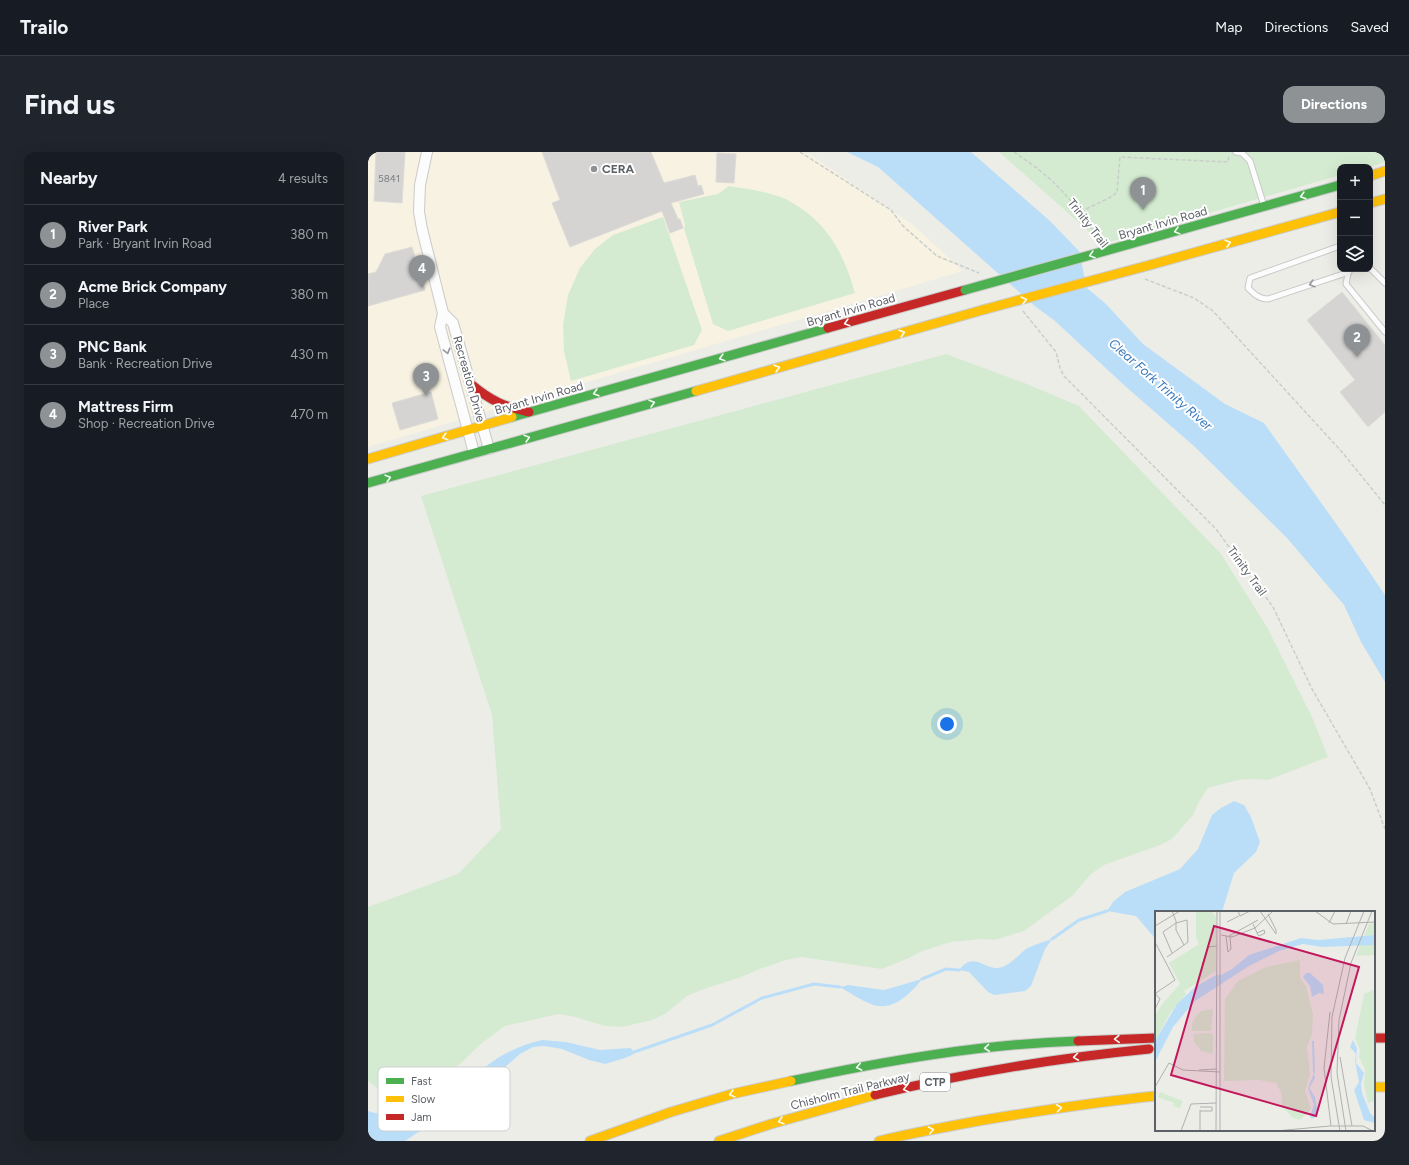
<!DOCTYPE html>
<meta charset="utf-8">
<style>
body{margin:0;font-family:Figtree,sans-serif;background:#20242c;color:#f1f3f6}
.controls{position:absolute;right:12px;top:12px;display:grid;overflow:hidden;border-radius:8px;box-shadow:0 4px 16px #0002}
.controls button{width:36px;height:36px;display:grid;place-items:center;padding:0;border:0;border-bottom:1px solid #363941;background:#171b24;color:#f1f3f6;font:20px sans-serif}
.you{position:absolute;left:579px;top:572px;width:14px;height:14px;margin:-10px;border:3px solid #fff;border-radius:50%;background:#1a73e8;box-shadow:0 0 0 6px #1a73e833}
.badge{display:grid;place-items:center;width:26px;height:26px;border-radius:50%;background:#8f9294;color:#fff;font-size:13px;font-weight:700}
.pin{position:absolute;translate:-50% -33px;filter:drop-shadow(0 1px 2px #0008)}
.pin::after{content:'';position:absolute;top:21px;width:14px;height:12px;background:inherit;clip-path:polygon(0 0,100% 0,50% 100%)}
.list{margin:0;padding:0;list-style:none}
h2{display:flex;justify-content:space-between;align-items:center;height:52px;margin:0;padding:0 16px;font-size:17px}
h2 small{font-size:13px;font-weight:400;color:#9ea1a6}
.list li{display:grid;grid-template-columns:26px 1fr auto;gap:12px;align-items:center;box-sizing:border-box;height:60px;padding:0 16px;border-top:1px solid #363941}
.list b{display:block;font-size:15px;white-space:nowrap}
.list p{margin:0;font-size:13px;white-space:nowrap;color:#9ea1a6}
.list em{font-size:13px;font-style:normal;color:#9ea1a6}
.icon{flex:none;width:22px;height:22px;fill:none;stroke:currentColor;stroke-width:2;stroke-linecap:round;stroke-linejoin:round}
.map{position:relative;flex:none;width:1017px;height:989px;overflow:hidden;border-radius:12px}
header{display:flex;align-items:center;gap:24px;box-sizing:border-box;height:56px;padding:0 20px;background:#171b24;border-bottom:1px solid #363941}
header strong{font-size:19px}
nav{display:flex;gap:22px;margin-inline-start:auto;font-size:14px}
.intro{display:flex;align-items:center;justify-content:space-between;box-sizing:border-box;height:96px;padding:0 24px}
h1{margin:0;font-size:28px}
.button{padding:10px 18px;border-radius:12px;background:#8f9294;color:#fff;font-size:14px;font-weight:700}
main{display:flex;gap:24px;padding:0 24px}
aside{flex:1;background:#171b24;border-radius:12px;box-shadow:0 4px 16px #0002}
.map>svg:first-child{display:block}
</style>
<header>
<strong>Trailo</strong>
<nav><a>Map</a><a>Directions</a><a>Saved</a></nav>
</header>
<div class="intro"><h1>Find us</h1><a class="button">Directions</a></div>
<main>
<aside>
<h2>Nearby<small>4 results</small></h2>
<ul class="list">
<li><span class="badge">1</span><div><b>River Park</b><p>Park · Bryant Irvin Road</p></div><em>380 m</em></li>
<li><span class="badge">2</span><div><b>Acme Brick Company</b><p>Place</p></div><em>380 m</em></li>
<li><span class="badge">3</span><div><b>PNC Bank</b><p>Bank · Recreation Drive</p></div><em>430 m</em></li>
<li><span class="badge">4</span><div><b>Mattress Firm</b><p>Shop · Recreation Drive</p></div><em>470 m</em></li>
</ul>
</aside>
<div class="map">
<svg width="1017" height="989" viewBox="0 0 1017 989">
<rect width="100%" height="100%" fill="#edede8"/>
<polygon fill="#f7f2e1" points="0,0 435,0 441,2 544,72 595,119 0,295"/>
<g fill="#d4ebd1">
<polygon points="631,0 1017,0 1017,10 1001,15 972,15 972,23 735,92"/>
<path d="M361 34C379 37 397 39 415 46 421 48 426 52 431 55 463 76 477 106 487 141L360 179 345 172 316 76 317 73 311 50 350 42Z"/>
<polygon points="295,65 334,178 326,193 203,229 196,199 195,173 200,143 212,116 227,97 245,83"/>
<polygon points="578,202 659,232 711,254 853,402 899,475 945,567 960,605 900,628 886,627 870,628 840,636 831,650 825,663 804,687 792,693 736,713 723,722 704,744 656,779 627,788 613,787 583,790 554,799 541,806 514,817 434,805 418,808 389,818 376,824 333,838 319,844 297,862 284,868 254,875 237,874 207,865 191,862 137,874 114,891 93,911 57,939 37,945 22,945 0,929 0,755 90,722 133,677 124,563 53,344"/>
</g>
<g fill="#bbdef8">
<polygon points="479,0 603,0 682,69 711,99 719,136 738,152 775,192 857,252 896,271 979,387 1017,443 1017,530 993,490 976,453 919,386 827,295 757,234 687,169 668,155 510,15"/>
<polygon points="866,649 876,653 883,665 892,690 888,700 866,721 854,760 788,760 788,804 786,785 768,764 739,759 745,750 757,740 812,717 830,697 844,663 853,656"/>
<path d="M684 787 677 797 663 834 657 839 626 843 620 840 601 820 591 818C605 799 616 817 630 816 641 815 650 803 658 797 665 793 675 790 684 787Z"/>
<path d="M554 827C545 839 529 856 511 854 500 853 482 841 472 835L480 833 516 838Z"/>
<path d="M174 888 198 890 232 898 262 896 264 897 266 902 257 906 237 912 221 908 194 897 176 894 165 895 152 902 136 916 133 920 121 946 117 949 86 961 49 981 37 989H0V959C8 962 16 962 24 963 69 970 85 940 116 916 133 902 152 893 174 888Z"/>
</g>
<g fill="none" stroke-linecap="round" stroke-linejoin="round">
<g stroke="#bbdef8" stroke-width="3">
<polyline points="684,787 711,768 739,759"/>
<polyline points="554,827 578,817 591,818"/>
<polyline points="266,900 344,873 394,846 446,832 472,835"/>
</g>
</g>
<g fill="#d5d4d2" stroke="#dddbd6">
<polygon points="8,0 37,0 34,51 6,49"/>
<polygon points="174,0 283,0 296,31 327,23 330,34 333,33 336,42 303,51 310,67 312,67 315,76 302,81 294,59 202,95 184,51 192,48"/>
<polygon points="349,1 368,2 366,31 348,30"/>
<polygon points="44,95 57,138 0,154 0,122 8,120 17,102"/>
<polygon points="974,140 1017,193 1017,260 1000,275 972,240 987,228 939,168"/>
<polygon points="63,240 70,267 32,278 24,251"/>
</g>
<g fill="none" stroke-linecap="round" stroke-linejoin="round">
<g stroke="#c9cac9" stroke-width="7">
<g id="lane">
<polyline points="868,0 874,1 882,9 896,54"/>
<path d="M972 94 882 126 880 136C886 142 891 147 900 147L981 120"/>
<polyline points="1002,116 1017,131"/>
<polyline points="981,117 978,132 1017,180"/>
</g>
</g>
<g stroke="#c9cac9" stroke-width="12">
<g id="street">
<polyline points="59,0 52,33 51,60 54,77 75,161 72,175 106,301"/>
<polyline points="75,161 85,171 121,297"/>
</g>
</g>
<g stroke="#c9cbca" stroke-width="11">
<g id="fast">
<polyline points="762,92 972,33"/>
<polyline points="144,265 460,176"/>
<polyline points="0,331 328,239"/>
<path d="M423 929C517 909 613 892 710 889"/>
</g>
</g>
<g stroke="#c9cbca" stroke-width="11">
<g id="slow">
<polyline points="1002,24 1017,19"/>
<polyline points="1002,51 1017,47"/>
<polyline points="782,113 972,60"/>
<polyline points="328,239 618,157"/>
<polyline points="0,307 144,265"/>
<polyline points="1006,935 1017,935"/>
<polyline points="222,989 303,960 364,942 423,929"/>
<polyline points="351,989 403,972 507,943"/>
<path d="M511 989C544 981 577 975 610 969 669 959 728 950 788 944"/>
</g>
</g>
<g stroke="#c9cbca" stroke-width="11">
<g id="jam">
<polyline points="460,176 597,138"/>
<path d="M104 233C123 249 137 255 161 260"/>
<polyline points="1006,886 1017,886"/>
<polyline points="710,889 788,886"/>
<path d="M507 943C597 921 689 906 781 897"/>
</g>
</g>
<g stroke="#c9cecb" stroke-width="1.5" stroke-dasharray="4 2" stroke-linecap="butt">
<polyline points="432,0 523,58 535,74 569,104 611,121"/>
<path d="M646 0C656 7 667 14 676 22 699 41 715 64 732 88"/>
<path d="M713 60C722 54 743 47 749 40L752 5 860 10 861 4"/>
<polyline points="777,127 826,146 845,159 974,300 1017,353"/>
<polyline points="655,159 688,200 692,216 696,224 848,377 905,455 944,537 1002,637 1017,677"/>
</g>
<use href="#lane" stroke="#fcfcfc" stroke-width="5"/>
<use href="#street" stroke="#fcfcfc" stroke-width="10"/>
<use href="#fast" stroke="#4caf50" stroke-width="9"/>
<use href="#slow" stroke="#ffc107" stroke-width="9"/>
<use href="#jam" stroke="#c62828" stroke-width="9"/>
<g stroke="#c9cbca" stroke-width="11" stroke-linecap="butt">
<polyline id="fast-bridge" points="597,138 762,92"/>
</g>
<g stroke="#c9cbca" stroke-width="11" stroke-linecap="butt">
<polyline id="slow-bridge" points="618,157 782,113"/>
</g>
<use href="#fast-bridge" stroke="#4caf50" stroke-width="9"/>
<use href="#slow-bridge" stroke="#ffc107" stroke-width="9"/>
</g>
<defs><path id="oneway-chevron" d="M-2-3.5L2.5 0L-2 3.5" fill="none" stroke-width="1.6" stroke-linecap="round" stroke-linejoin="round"/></defs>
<g stroke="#f6fbf6">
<use href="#oneway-chevron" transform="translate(935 44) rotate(164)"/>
<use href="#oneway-chevron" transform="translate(809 79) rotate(165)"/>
<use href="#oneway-chevron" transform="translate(860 91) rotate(-16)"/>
<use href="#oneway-chevron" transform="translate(724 103) rotate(164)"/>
<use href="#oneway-chevron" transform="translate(656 148) rotate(-14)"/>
<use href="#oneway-chevron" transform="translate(479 171) rotate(164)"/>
<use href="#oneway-chevron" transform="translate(534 181) rotate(-16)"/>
<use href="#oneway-chevron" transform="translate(354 206) rotate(164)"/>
<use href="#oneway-chevron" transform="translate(409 216) rotate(-16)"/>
<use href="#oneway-chevron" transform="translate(228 241) rotate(164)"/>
<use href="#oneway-chevron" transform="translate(284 251) rotate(-16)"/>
<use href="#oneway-chevron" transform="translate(77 285) rotate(164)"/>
<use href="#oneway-chevron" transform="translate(159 286) rotate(-16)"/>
<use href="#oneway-chevron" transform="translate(20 326) rotate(-16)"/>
<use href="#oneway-chevron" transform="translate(749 887) rotate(178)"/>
<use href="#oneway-chevron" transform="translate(619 896) rotate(174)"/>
<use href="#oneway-chevron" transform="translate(708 905) rotate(172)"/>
<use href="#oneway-chevron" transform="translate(491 915) rotate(169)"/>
<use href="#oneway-chevron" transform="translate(538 937) rotate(166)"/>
<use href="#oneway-chevron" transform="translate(364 942) rotate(165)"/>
<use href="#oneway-chevron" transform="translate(691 956) rotate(-8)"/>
<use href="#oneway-chevron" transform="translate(413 969) rotate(164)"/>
<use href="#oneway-chevron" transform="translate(563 978) rotate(-11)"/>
</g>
<g stroke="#94979b">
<use href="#oneway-chevron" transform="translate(944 132) rotate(162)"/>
<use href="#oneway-chevron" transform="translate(79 199) rotate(75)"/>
</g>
<circle fill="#8f9294" stroke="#fff" stroke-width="1.5" cx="226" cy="17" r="4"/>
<g text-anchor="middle" stroke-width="4" stroke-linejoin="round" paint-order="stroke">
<g font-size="10" fill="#7c7f83">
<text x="21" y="30">5841</text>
</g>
<rect fill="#fff" stroke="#8d9095" stroke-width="1" x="552" y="921" width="30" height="18" rx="3"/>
<g font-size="11" font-weight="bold" fill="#5c6167">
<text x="567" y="934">CTP</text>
</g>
<g font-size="12" font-weight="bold" fill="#5c6167" stroke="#fff" text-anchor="start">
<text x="234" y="21">CERA</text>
</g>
<g font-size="12" fill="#5c6167" stroke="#fff">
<text transform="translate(720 71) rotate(52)" y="4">Trinity Trail</text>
<text transform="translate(795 71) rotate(-16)" y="4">Bryant Irvin Road</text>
<text transform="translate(483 158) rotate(-16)" y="4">Bryant Irvin Road</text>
<text transform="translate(101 227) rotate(74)" y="4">Recreation Drive</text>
<text transform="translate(171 246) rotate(-16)" y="4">Bryant Irvin Road</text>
<text transform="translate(879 419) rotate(54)" y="4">Trinity Trail</text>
<text transform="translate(482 939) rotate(-14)" y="4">Chisholm Trail Parkway</text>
</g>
<g font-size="13" font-style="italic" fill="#3777bd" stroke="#fff">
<text transform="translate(793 232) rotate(41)" y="5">Clear Fork Trinity River</text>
</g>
</g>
<g transform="translate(787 759)">
<rect width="220" height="220" fill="#edede8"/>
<path d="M41 0 57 1 61 6V60L29 80 31 83 15 102 0 130V105L7 93 25 73 14 52 44 33 41 27ZM220 12V44L201 45 214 13ZM145 49V67L151 75 158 103 157 123 152 136 155 163 150 180 156 198 145 209 138 207 127 195 126 181 121 172 104 169 69 170 70 88 83 70 111 56ZM220 78V190L213 192 209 175 210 159 204 146 205 139 200 127 209 83ZM58 98 56 120H37V112L41 105 46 100ZM56 122 58 124V143L46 140 39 131 38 123ZM5 181 28 190 25 197 18 195 19 192 3 186Z" fill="#d4ebd1"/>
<path d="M220 24V34L167 36 148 33 124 40 94 55 40 90 18 116 0 151V130L22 93 40 76 61 64H66L77 58 94 44 146 27 163 29ZM151 62H155L168 74 169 83 164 82 157 86 155 75 148 66ZM198 129 202 137 201 152 209 162 206 173 207 182 215 202 220 207 219 212 209 209 199 179 204 171 200 150 201 143 195 136ZM159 162 160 167 154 177 160 186 163 204 157 208 155 206 159 194 153 177Z" fill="#bbdef8"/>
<path fill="none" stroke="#bbdef8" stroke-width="2" d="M158 130 159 162"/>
<path fill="none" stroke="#afb1b0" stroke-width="1" d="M17 0 21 10V19L29 34M83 0 85 5 95 0M105 0 121 23V19L113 3M160 0 178 13 220 11M72 11 84 5M174 12 180 0M98 13 103 24 104 25 110 22 109 19 102 22M191 13 196 0M0 15 25 0M66 24 77 26 100 17 118 0M71 25 73 41 76 38 75 26M74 25 103 9M0 31 20 69 1 82M12 46 29 34 33 31 32 9 21 12 8 21 17 42M47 54 53 36 62 35M0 98 5 88 0 82M175 101 169 157 176 215M185 146 197 215M44 159 62 158M0 176 14 152 28 159 65 161M45 199V220M45 200H57V196H45M26 220 36 193 61 192M61 220 62 0M65 220V0M120 220 175 215H208L218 220M136 220H150M185 220 176 166 177 106 190 47 209 0M191 220 182 162 184 109 196 52 217 0"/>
<path fill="#c2185b" fill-opacity="0.15" stroke="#c2185b" stroke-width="2" d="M59 15 204 56 161 205 16 164Z"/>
<rect width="220" height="220" fill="none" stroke="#5c6167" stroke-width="2"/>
</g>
<rect x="10" y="915" width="132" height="64" rx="6" fill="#fff" stroke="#ced0d1" stroke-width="1"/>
<rect x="18" y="926" width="18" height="6" fill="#4caf50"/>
<rect x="18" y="944" width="18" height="6" fill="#ffc107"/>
<rect x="18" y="962" width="18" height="6" fill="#c62828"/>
<g font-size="11" fill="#5c6167">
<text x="43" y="933">Fast</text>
<text x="43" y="951">Slow</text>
<text x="43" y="969">Jam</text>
</g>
</svg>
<div class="controls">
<button>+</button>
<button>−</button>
<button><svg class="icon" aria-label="layers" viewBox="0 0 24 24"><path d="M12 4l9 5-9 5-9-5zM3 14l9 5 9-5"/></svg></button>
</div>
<div class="you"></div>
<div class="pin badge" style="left:775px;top:58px">1</div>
<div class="pin badge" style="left:989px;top:205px">2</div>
<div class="pin badge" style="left:58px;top:244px">3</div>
<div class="pin badge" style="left:54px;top:136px">4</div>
</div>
</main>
